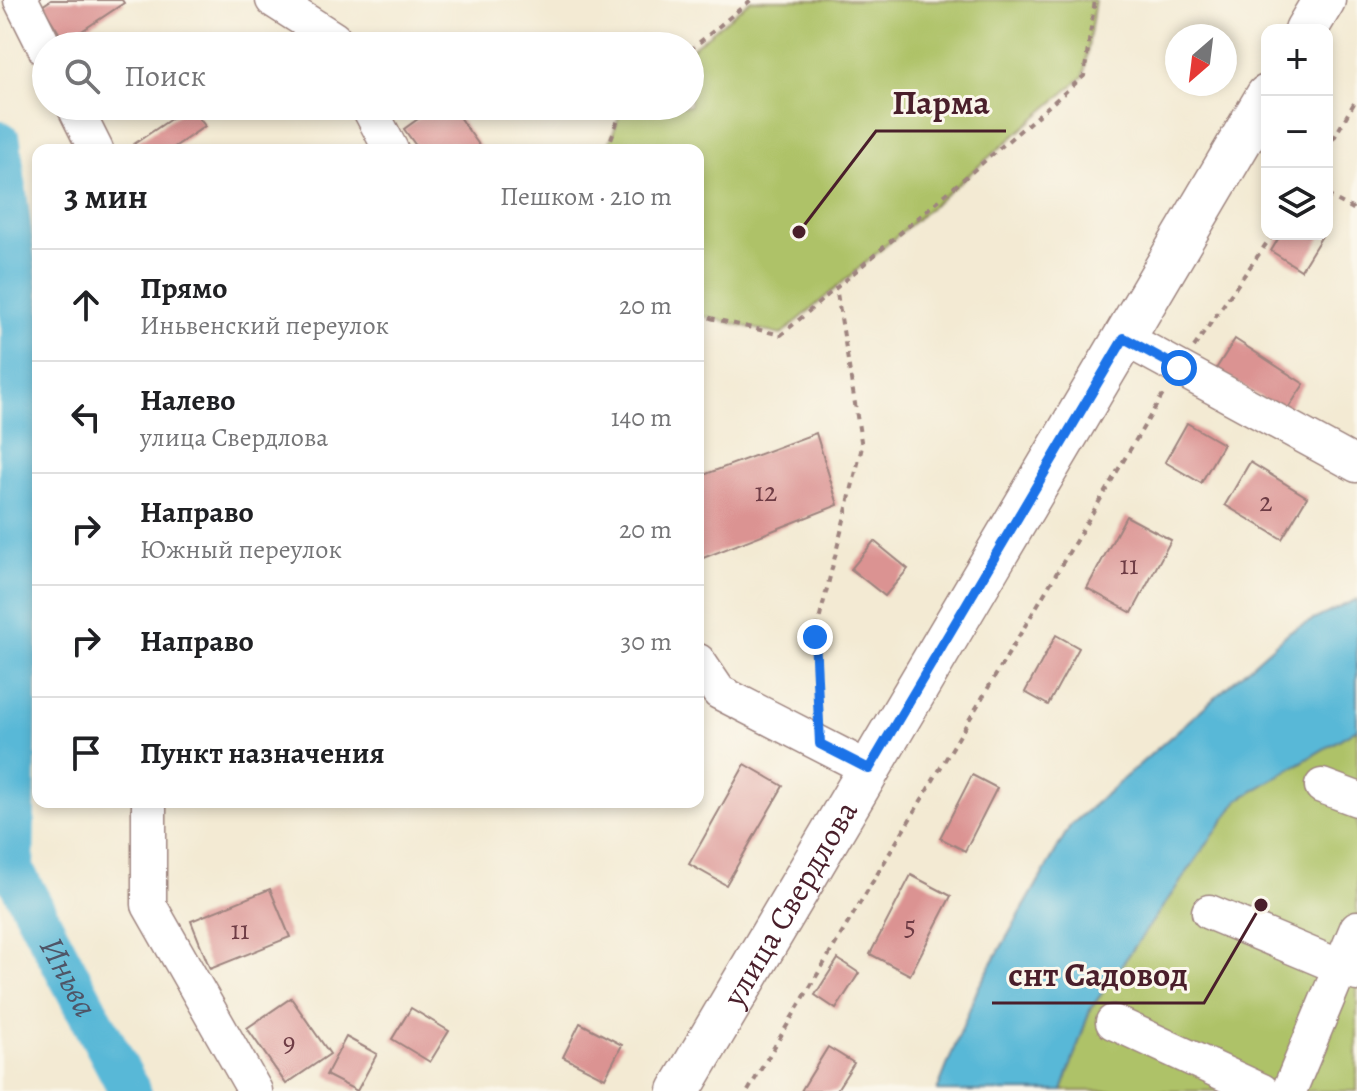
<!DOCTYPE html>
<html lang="ru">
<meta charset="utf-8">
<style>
body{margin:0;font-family:Alegreya,serif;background:#f2f2f2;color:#202124}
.controls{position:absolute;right:24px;top:24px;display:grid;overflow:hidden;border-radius:16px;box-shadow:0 4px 12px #0003}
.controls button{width:72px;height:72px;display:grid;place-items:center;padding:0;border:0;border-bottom:2px solid #e0e0e0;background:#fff;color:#202124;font:40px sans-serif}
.compass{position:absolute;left:1165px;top:24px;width:72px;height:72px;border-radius:50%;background:#fff;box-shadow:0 4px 12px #0003;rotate:208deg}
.stop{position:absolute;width:24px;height:24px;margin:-18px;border:6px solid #1a73e8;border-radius:50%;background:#fff}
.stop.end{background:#1a73e8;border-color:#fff;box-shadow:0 2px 8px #0008}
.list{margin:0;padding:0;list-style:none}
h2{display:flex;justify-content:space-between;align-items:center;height:104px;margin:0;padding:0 32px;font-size:34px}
h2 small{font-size:26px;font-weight:400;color:#757577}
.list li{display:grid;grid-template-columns:52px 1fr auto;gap:24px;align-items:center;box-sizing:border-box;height:112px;padding:0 32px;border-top:2px solid #e0e0e0}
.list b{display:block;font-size:30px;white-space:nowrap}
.list p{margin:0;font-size:26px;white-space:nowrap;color:#757577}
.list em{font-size:26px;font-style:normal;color:#757577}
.icon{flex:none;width:44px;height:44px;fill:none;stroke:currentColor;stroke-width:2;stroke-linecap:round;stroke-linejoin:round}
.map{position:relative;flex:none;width:1357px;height:1091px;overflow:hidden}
.search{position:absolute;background:#fff;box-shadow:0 4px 12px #0003;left:32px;top:32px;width:672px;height:88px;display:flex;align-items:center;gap:20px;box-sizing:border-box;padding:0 28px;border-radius:44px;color:#757577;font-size:30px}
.panel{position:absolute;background:#fff;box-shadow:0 4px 12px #0003;left:32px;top:144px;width:672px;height:664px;border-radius:16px}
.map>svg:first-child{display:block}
</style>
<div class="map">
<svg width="1357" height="1091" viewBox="0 0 1357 1091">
<rect width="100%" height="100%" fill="#fbf7ec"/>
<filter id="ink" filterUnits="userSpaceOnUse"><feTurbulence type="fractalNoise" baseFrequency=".0125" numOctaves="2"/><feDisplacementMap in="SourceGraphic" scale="16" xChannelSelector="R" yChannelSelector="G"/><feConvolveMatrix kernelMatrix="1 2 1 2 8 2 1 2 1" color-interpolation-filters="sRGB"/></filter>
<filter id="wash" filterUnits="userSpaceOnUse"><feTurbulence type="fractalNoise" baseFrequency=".006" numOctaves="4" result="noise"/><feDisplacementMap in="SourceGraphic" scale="32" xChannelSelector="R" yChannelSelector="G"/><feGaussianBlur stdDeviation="1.8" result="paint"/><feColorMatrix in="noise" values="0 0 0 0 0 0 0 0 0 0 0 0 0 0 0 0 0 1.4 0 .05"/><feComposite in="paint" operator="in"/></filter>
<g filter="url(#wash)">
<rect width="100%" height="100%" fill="#f3ead3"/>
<g fill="#aec267" stroke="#7c7049" stroke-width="2">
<polygon points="751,0 1095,0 1084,76 781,335 698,315 698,150 607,150 623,106 690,106 690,50"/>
<polygon points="1357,729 1357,1091 1062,1091 1090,1010 1238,800"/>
</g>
<polygon fill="#58b8d7" stroke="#516c81" stroke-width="2" points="1357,599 1357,729 1238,800 1090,1010 1062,1091 937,1091 978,988 1070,826 1290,631"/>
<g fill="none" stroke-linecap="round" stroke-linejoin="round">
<path stroke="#58b8d7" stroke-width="42" id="s1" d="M0 142 22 328 13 870 130 1091"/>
</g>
<g id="blocks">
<g fill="#db9392">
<polygon points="51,0 122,0 124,3 65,42 42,6"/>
<polygon points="190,106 205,126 170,150 138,150 134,144"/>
<polygon points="436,106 451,106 482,149 419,150 404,129"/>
<polygon points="1281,234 1322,236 1301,270 1271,251"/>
<polygon points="1235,339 1304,384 1285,413 1216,369"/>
<polygon points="1187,423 1223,444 1201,483 1165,462"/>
<polygon points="816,433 838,505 698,560 698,477"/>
<polygon points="1250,462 1307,497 1282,539 1225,505"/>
<polygon points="1126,516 1171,540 1132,613 1087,588"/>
<polygon points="874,541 908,569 885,596 851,569"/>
<polygon points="1056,635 1079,648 1048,705 1025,692"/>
<polygon points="745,764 783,786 726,885 689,864"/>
<polygon points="972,775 997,788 965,851 940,838"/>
<polygon points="911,875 951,896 910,975 870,954"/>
<polygon points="270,889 290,937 210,969 191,921"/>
<polygon points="838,959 859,973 836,1009 815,995"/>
<polygon points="291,998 330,1054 286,1084 247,1028"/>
<polygon points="411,1008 449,1031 430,1062 392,1039"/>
<polygon points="580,1023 622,1045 605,1078 563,1057"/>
<polygon points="346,1037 377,1054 357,1091 326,1075"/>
<polygon points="828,1047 854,1063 836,1091 801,1091"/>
</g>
</g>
</g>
<g filter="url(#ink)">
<use href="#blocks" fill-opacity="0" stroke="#9e847f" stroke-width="2"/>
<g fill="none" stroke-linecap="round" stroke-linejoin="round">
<g stroke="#9e847f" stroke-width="37">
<g id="minor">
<polyline points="21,0 46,50"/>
<polyline points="273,0 334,39 338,46"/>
<polyline points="74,106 96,150"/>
<polyline points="368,106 391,150"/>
<polyline points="1124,338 1357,465"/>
<polyline points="698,661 719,692 869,769"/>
<polyline points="1322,786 1357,799"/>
<polyline points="149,802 149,905 255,1091"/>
<polyline points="1209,912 1357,974"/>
<polyline points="1113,1022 1262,1091"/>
<polyline points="1289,1091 1357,928"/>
</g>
</g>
<g stroke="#9e847f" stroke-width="45">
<g id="major">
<polyline points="1306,30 1324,0"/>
<path id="s2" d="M679 1091 1267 96"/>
</g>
</g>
<g stroke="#9e847f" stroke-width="4" stroke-dasharray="6 6" stroke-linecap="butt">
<polyline points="690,50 751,0"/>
<polyline points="607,150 623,106"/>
<polyline points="1327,150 1357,98"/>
<polyline points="1327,195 1357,211"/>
<polyline points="698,315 781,335 1084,76 1095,0"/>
<polyline points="1194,347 1273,234"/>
<polyline points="819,713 815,637 862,447 836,287"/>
<polyline points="748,1091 1165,391"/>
</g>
<use href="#minor" stroke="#fff" stroke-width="34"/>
<use href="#major" stroke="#fff" stroke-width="42"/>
</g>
</g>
<g fill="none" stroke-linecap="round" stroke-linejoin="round" filter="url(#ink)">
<polyline stroke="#1a73e8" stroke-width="10" points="815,637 820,744 869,769 1124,338 1179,368"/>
</g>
<g text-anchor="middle" stroke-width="6" stroke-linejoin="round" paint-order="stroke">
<g font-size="28" fill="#6e3c45">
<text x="766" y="501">12</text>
<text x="1266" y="511">2</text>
<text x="1129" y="574">11</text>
<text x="910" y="935">5</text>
<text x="240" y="939">11</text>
<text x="289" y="1051">9</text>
</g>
<g font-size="32" fill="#4a1f2b" stroke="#fbf7ec">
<text dy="11" stroke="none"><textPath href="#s2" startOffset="218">улица Свердлова</textPath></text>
</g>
<g font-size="34" font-style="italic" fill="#4f5567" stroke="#fbf7ec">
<text dy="12" stroke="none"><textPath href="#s1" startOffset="850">Иньва</textPath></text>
</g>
</g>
<path fill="none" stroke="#4a1f2b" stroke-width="3" d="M799 232L876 131H1006M1261 905L1204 1003H992"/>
<g fill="#4a1f2b" stroke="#fbf7ec" stroke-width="3">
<circle cx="799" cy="232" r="8"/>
<circle cx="1261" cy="905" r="8"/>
</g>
<g font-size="34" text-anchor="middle" font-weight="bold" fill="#4a1f2b" stroke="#fbf7ec" stroke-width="6" stroke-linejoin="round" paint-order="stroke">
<text x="941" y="114">Парма</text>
<text x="1098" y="986">снт Садовод</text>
</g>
</svg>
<div class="controls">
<button>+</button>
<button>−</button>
<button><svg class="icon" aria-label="layers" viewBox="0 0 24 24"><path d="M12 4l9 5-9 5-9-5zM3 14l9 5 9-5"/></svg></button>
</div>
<svg class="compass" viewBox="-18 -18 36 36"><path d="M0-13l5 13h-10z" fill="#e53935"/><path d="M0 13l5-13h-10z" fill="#757577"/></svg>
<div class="stop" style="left:1179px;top:368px"></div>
<div class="stop end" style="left:815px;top:637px"></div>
<div class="search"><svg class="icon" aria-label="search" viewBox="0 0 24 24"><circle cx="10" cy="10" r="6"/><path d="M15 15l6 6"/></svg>Поиск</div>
<section class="panel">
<h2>3 мин<small>Пешком · 210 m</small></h2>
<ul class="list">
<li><svg class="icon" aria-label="ahead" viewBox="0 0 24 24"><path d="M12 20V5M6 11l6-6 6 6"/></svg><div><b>Прямо</b><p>Иньвенский переулок</p></div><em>20 m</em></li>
<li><svg class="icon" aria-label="left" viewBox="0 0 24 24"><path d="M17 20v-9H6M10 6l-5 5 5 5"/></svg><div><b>Налево</b><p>улица Свердлова</p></div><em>140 m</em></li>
<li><svg class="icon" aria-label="right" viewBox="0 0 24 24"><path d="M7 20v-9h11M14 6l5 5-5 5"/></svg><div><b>Направо</b><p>Южный переулок</p></div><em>20 m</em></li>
<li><svg class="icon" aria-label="right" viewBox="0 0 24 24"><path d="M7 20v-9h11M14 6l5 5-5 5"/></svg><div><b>Направо</b></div><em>30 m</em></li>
<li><svg class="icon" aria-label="arrive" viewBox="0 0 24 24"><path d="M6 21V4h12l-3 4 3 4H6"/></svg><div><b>Пункт назначения</b></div></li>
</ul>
</section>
</div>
